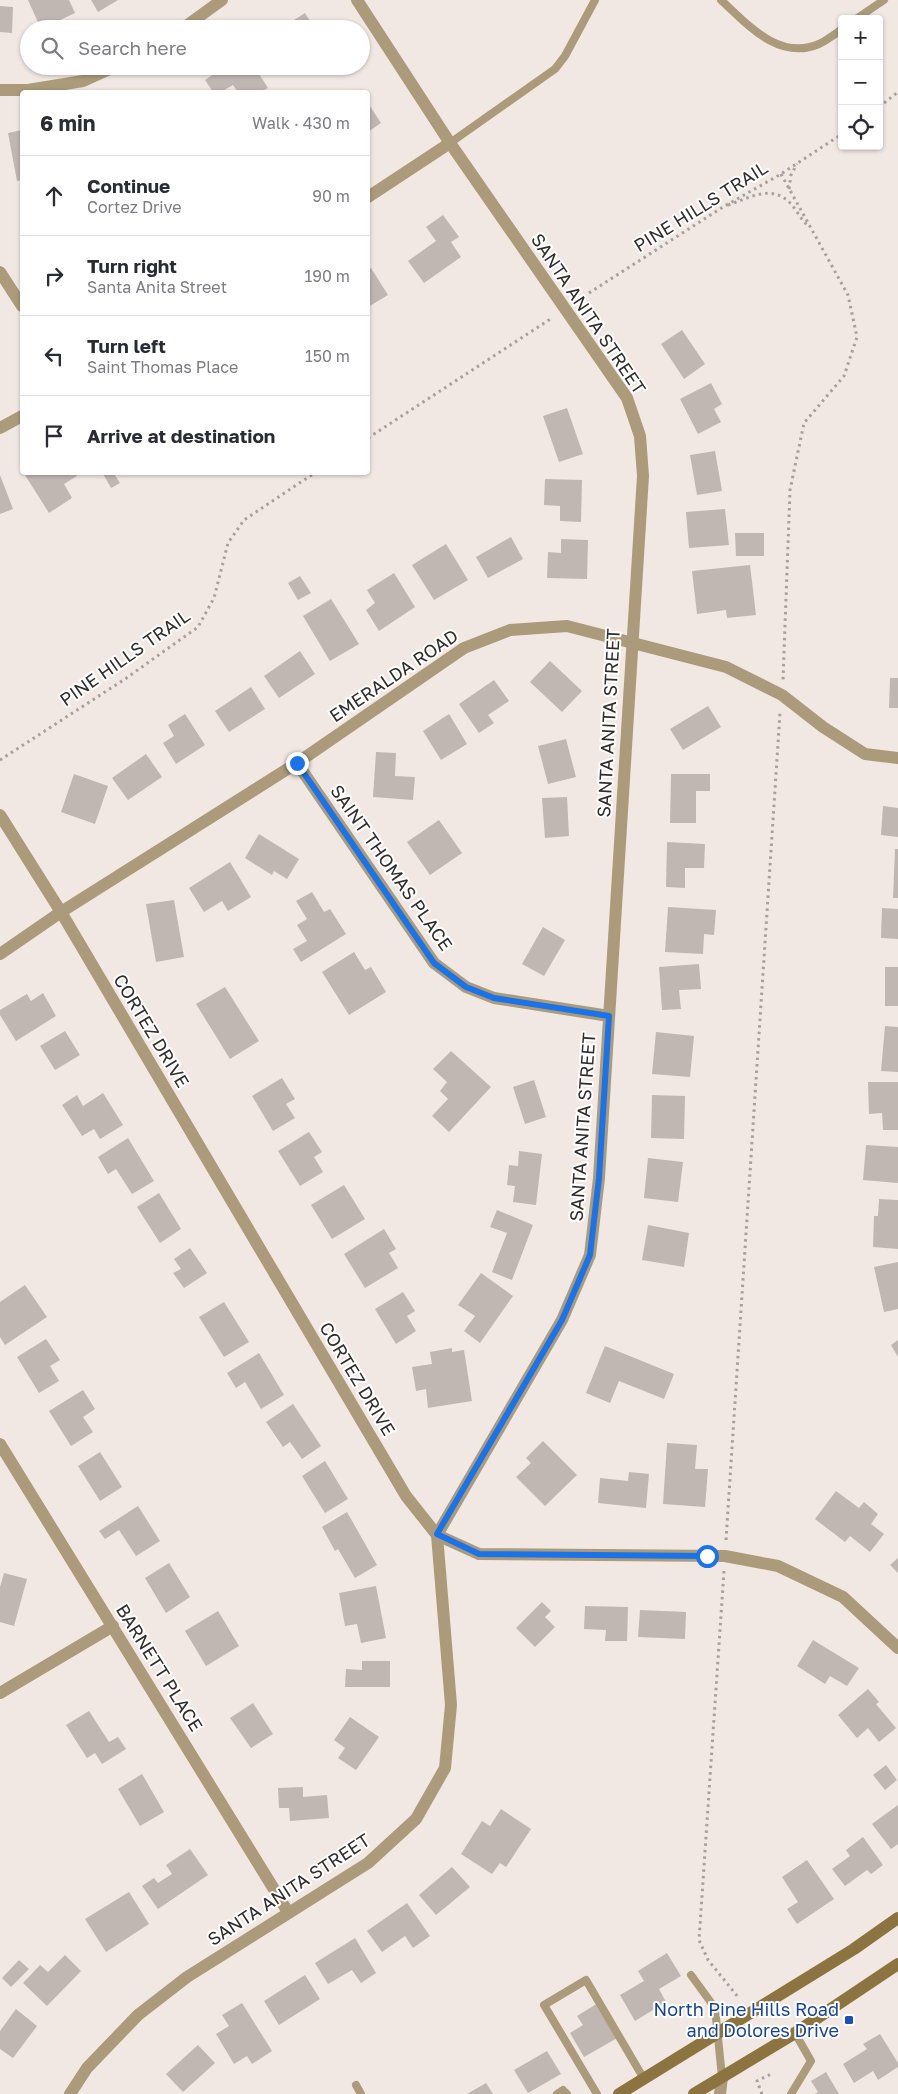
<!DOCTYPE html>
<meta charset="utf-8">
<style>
body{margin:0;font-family:"Golos Text",sans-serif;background:#f2f2f3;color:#2b2b33}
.controls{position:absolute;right:15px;top:15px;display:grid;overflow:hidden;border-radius:5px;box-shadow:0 1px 4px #0004}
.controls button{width:45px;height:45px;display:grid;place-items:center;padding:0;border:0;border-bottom:1px solid #e1e1e2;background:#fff;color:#2b2b33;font:25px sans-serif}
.stop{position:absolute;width:15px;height:15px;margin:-11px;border:4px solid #1a73e8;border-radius:50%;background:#fff}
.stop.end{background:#1a73e8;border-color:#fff;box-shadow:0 1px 5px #0008}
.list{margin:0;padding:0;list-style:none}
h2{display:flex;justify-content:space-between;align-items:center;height:65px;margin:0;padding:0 20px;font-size:21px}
h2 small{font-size:16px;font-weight:400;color:#7c7c81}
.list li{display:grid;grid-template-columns:32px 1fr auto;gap:15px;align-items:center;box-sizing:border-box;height:80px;padding:0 20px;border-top:1px solid #e1e1e2}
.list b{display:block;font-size:19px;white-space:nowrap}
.list p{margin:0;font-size:16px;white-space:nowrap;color:#7c7c81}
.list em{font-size:16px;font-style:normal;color:#7c7c81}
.icon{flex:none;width:28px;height:28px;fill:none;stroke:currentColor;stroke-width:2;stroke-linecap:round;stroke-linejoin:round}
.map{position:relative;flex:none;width:898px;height:2094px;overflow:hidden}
.search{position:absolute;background:#fff;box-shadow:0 1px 4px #0004;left:20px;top:20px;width:350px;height:55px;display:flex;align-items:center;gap:12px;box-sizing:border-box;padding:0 18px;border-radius:28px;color:#7c7c81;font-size:19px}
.panel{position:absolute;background:#fff;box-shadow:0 1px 4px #0004;left:20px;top:90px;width:350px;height:385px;border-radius:5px}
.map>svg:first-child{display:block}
</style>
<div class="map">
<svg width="898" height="2094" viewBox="0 0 898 2094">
<rect width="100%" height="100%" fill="#f1e8e3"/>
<g fill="#c0b7b3">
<polygon points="28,0 69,0 75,13 41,29"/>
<polygon points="91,0 118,0 98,12"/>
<polygon points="0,6 13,7 12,33 0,32"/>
<polygon points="305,13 315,29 280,29"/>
<polygon points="225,66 254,66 268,88 260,92 238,92 233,85 221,92 213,92 205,80"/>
<polygon points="370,106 381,123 368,132 368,108"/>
<polygon points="22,130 22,180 17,181 8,133"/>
<polygon points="443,215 459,237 451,242 461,257 424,283 408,261 436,241 426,227"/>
<polygon points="371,268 388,295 368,307 368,270"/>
<polygon points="682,330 705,364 684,379 661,344"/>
<polygon points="711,383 722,404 714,409 721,422 698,434 680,399"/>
<polygon points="567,408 583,454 559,462 543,416"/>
<polygon points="715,451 722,491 697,495 690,455"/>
<polygon points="29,472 75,472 77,476 64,484 72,498 49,513 25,475"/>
<polygon points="102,472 113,472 120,483 111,488"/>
<polygon points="0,475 13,509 0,514"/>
<polygon points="545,479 582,480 581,522 560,521 560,506 544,505"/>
<polygon points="725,509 729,545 689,548 686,512"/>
<polygon points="735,533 764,533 764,556 736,556"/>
<polygon points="511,537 523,559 488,578 476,557"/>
<polygon points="561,539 588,540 587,579 547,578 548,552 561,553"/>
<polygon points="446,544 468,580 434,600 412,565"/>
<polygon points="750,565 756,615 727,618 726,610 697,614 692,571"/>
<polygon points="394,573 415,607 379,631 366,610 375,603 367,590"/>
<polygon points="300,576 311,593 298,600 288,583"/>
<polygon points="331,599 359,644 330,661 303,616"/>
<polygon points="300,651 315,674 279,698 264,676"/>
<polygon points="550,661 582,691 562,712 530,682"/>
<polygon points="890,678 898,678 898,708 889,708"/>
<polygon points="494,680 509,701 488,715 494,723 479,733 459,704"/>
<polygon points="251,687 265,709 229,732 215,711"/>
<polygon points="708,706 721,727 683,750 670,729"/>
<polygon points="185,714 205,745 176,764 163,743 174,736 168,725"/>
<polygon points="449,714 467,744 441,760 423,731"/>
<polygon points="566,739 576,777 548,784 538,746"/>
<polygon points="376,752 396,753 395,776 415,777 413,800 373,797"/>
<polygon points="146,754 162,777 128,800 112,778"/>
<polygon points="74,774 108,786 95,824 61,812"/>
<polygon points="671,774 710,774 710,791 696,791 696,823 670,823"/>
<polygon points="567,797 569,836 545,838 542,798"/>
<polygon points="883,806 898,808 898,837 881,835"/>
<polygon points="439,820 462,853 430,875 407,842"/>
<polygon points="259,834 299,859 287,879 274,871 272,875 245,858"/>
<polygon points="667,842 705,844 704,868 685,868 685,888 666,887"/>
<polygon points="895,849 898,849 898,898 893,898"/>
<polygon points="230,862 251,897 228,911 222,901 204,912 189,888"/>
<polygon points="312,892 324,912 330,909 346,934 301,962 293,949 307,941 297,925 307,919 296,901"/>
<polygon points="174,900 184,957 156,962 146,904"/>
<polygon points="668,907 716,910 714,935 704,934 703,954 665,952"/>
<polygon points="882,908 898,909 898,939 881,938"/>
<polygon points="543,927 565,940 544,976 522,964"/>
<polygon points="354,952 365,970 371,967 386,992 349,1015 322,972"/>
<polygon points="699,964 701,989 679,990 681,1009 662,1010 659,967"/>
<rect x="885" y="967" width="13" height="39"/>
<polygon points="225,987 259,1041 230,1059 196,1004"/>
<polygon points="43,993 56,1016 16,1041 0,1015 0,1010 27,994 31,1001"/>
<polygon points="885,1026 898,1027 898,1072 881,1071"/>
<polygon points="65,1031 80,1055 55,1070 40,1046"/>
<polygon points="656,1032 694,1036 690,1077 652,1074"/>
<polygon points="451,1051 491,1087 449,1132 432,1116 448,1099 440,1091 447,1082 433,1069"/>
<polygon points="282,1078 295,1099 286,1104 295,1118 273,1131 252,1096"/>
<polygon points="534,1080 546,1117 525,1124 513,1087"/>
<polygon points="868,1082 898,1082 898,1130 883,1130 882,1113 869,1114"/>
<polygon points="103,1093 123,1125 100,1139 94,1129 82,1136 62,1105 77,1095 83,1106"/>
<polygon points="652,1095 685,1096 684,1139 651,1138"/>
<polygon points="309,1132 322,1152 314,1157 323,1172 300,1186 278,1151"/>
<polygon points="128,1138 154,1181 132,1194 116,1169 108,1174 98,1157"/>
<polygon points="866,1145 898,1147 898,1183 863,1180"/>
<polygon points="519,1151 542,1154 536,1205 513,1202 515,1186 507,1185 509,1165 518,1166"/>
<polygon points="648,1158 683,1162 678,1202 644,1198"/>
<polygon points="344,1185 365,1219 332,1239 311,1205"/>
<polygon points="159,1193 181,1229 160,1243 137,1207"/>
<polygon points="879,1199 898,1200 898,1249 873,1247 874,1216 878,1216"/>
<polygon points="497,1210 533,1225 512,1280 492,1272 507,1233 490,1227"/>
<polygon points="648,1225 689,1233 684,1267 642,1260"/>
<polygon points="384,1229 396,1249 389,1253 398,1268 365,1288 344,1254"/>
<polygon points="190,1248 207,1273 184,1288 173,1273 181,1269 174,1259"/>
<polygon points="898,1262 898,1309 884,1312 874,1267"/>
<polygon points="481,1273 513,1296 480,1343 464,1331 475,1316 458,1305"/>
<polygon points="25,1285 47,1317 5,1345 0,1337 0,1302"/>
<polygon points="403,1292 415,1311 407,1316 416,1331 396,1344 375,1309"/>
<polygon points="224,1302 249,1342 224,1357 199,1317"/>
<polygon points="46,1339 60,1360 50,1366 59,1381 39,1393 17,1357"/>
<polygon points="898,1340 898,1357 891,1345"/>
<polygon points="605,1346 674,1374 664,1399 619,1381 610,1403 586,1393"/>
<polygon points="452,1348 452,1352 464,1350 472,1401 428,1408 426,1389 416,1391 412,1367 432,1364 430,1352"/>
<polygon points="259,1353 284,1395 261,1409 245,1382 236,1388 227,1373"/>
<polygon points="83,1390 95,1409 83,1417 93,1432 71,1446 49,1411"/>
<polygon points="293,1404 321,1446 302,1459 290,1442 283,1447 266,1422"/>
<polygon points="543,1441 577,1475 545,1506 516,1477 531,1463 526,1458"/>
<polygon points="667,1443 697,1445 695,1469 708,1469 705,1507 663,1504"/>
<polygon points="100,1452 122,1487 100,1501 78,1466"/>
<polygon points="325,1461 348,1499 325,1513 302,1476"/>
<polygon points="629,1472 649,1474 646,1508 598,1503 600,1478 628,1481"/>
<polygon points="836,1491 859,1508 864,1502 878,1514 871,1524 884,1534 870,1552 850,1536 845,1542 815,1519"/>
<polygon points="138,1506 160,1541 136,1556 119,1530 105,1539 99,1531"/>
<polygon points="347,1512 377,1565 355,1578 338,1549 335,1551 322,1527"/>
<polygon points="898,1558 898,1573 890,1565"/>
<polygon points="169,1563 190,1597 166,1613 145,1578"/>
<polygon points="4,1573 27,1579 14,1626 0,1622 0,1587"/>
<polygon points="376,1586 386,1638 361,1643 357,1624 345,1626 339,1593"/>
<polygon points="542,1602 551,1611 545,1617 555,1627 535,1647 516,1628"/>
<polygon points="585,1606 628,1607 627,1641 605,1641 606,1630 584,1629"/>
<polygon points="640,1610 686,1612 685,1639 638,1637"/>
<polygon points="218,1611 239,1646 206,1666 185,1631"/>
<polygon points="813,1640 859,1668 847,1686 830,1676 825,1684 797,1666"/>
<polygon points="362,1661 390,1661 390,1687 345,1687 346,1669 362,1670"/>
<polygon points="868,1689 879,1702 876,1704 896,1728 879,1742 868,1728 857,1738 838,1715"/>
<polygon points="253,1703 273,1734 251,1748 230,1718"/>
<polygon points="89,1711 109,1742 118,1737 126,1749 102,1764 95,1753 87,1758 66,1725"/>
<polygon points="350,1717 379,1737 356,1770 338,1758 345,1748 334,1740"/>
<polygon points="886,1765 897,1780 885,1790 873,1775"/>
<polygon points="142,1774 164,1812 140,1826 118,1789"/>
<polygon points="303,1787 303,1797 327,1795 329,1818 290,1821 289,1808 279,1808 278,1788"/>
<polygon points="898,1805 898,1844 891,1849 872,1824"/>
<polygon points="501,1809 531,1829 506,1867 500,1863 492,1874 461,1854 482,1821 490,1826"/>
<polygon points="863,1837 883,1865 871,1874 867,1870 845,1886 832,1869 850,1856 846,1850"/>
<polygon points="190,1849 208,1875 158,1909 142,1886 154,1878 158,1883 172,1874 166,1865"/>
<polygon points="807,1860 834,1899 797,1924 787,1909 798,1902 782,1877"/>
<polygon points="452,1867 470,1887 436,1915 419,1895"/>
<polygon points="129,1892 149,1924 106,1952 85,1919"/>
<polygon points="407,1903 430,1936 413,1948 405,1936 382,1952 367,1931"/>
<polygon points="355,1938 376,1973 361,1983 352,1970 328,1984 315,1963"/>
<polygon points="667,1953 681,1976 659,1989 666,2002 635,2021 620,1995 644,1981 638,1971"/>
<polygon points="65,1955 81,1971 47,2006 23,1983 40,1965 48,1972"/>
<polygon points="19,1960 29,1969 11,1987 2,1978"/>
<polygon points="305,1975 320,1999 279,2025 264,2001"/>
<polygon points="242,2003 272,2051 252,2064 247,2056 234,2064 216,2034 229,2026 222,2015"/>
<polygon points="598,2003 619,2037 584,2057 570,2033 583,2025 577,2016"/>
<polygon points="16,2009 37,2026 13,2058 0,2049 0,2031"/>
<polygon points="880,2034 898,2063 898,2067 878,2080 873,2071 854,2083 843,2064 867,2049 863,2044"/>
<polygon points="198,2045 215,2063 183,2092 166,2074"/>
<polygon points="547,2051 561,2074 528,2093 514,2070"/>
<polygon points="826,2072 839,2094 815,2094 818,2092 811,2081"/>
<polygon points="486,2083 493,2094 467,2094"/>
</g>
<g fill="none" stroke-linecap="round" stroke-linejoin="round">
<g stroke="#a7a09c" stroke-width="3" stroke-dasharray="2.5 4" stroke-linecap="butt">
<polyline points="879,107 898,92"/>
<polyline points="781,174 848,295 857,337 844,376 804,423 790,490 783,680"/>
<polyline points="789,189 791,175 797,164"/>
<path d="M728 205C750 198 772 183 791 204 797 211 801 219 808 226"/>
<polyline points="578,300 723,207 781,174 842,134"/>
<polyline points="368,438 552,318"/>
<polyline points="0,760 125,679 198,627 214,598 228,543 244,520 316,472"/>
<polyline points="726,1540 780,713"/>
<polyline points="724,1571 699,1940 708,1960 738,1997"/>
<polyline points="762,2094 757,2081 773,2073"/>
</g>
<g stroke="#ab9b7a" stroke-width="8">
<path d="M721 0C748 25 779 61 819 44 827 40 835 34 842 29"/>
<polyline points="856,19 884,0"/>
<polyline points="450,143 555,69 565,56 595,0"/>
<polyline points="691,1975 715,2008 722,2077"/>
<polyline points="356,2085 361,2094"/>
<polyline points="557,2094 563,2090 567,2094"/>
<polyline points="597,2094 544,2005 586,1980 644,2079"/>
<polyline points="791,2094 811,2061 795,2033"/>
</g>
<g stroke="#ab9b7a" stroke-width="12">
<polyline points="182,29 222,0"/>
<polyline points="0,90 28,90 83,81 116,66"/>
<polyline points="368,197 450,143"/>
<polyline points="0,272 22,306"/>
<polyline points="0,428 22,416"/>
<polyline points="297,763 434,963 466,987 494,998 609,1016"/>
<polyline points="0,815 61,912 406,1496 437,1535 479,1554 725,1556 778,1566 843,1597 898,1648"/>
<polyline points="0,954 61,912 297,763 464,648 510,630 567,626 726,667 782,695 823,727 865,754 898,758"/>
<polyline points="0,1444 288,1912"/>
<polyline points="0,1693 113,1626"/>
<polyline points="70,2094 87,2068 138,2015 187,1977 368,1863 416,1819 445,1768 451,1705 437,1535 562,1320 590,1255 599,1178 643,476 640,436 627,398 450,143 357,0"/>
<polyline points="720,2094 722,2077"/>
</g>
<g stroke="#8c7441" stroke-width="12">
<polyline points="619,2094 854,1949 898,1918"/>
<polyline points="694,2094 795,2033 898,1964"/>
</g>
</g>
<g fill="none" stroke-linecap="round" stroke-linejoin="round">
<polyline stroke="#1a73e8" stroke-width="6" points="297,763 434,963 466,987 494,998 609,1016 599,1178 590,1255 562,1320 437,1534 479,1554 707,1556"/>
</g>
<rect fill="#1a4fb4" stroke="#fff" stroke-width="2" x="844" y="2015" width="10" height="10" rx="2.5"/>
<g text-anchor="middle" stroke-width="4" stroke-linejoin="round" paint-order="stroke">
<g font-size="18" fill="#2f2c2a" stroke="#fff">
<text transform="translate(701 207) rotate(-32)" y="6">PINE HILLS TRAIL</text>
<text transform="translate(588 314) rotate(56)" y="6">SANTA ANITA STREET</text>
<text transform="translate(125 658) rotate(-35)" y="6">PINE HILLS TRAIL</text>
<text transform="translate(394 676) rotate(-34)" y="6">EMERALDA ROAD</text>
<text transform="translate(609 723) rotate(-87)" y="6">SANTA ANITA STREET</text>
<text transform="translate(391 868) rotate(55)" y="6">SAINT THOMAS PLACE</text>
<text transform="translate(151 1031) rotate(59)" y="6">CORTEZ DRIVE</text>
<text transform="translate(583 1127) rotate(-86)" y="6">SANTA ANITA STREET</text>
<text transform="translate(357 1379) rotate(59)" y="6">CORTEZ DRIVE</text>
<text transform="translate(159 1668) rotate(58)" y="6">BARNETT PLACE</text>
<text transform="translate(289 1890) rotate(-33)" y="6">SANTA ANITA STREET</text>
</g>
<g font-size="18" fill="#164399" stroke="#fff" text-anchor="end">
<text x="839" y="2016">North Pine Hills Road<tspan x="839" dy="21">and Dolores Drive</tspan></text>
</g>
</g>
</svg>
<div class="controls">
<button>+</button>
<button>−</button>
<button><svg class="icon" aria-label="locate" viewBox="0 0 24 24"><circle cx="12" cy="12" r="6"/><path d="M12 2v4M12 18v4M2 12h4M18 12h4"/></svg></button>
</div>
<div class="stop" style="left:707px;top:1556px"></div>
<div class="stop end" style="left:297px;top:763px"></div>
<div class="search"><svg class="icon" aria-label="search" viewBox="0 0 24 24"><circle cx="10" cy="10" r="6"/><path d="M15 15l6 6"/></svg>Search here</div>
<section class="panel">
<h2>6 min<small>Walk · 430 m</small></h2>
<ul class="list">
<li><svg class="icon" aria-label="ahead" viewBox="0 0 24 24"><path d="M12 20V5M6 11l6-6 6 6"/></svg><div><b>Continue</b><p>Cortez Drive</p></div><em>90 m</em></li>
<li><svg class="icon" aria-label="right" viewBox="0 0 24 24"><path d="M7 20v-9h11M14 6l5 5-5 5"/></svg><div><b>Turn right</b><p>Santa Anita Street</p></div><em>190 m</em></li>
<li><svg class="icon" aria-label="left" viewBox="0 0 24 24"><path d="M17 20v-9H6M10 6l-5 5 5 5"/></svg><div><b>Turn left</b><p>Saint Thomas Place</p></div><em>150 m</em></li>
<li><svg class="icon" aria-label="arrive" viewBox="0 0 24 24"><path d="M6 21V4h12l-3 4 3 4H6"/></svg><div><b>Arrive at destination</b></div></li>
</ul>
</section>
</div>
